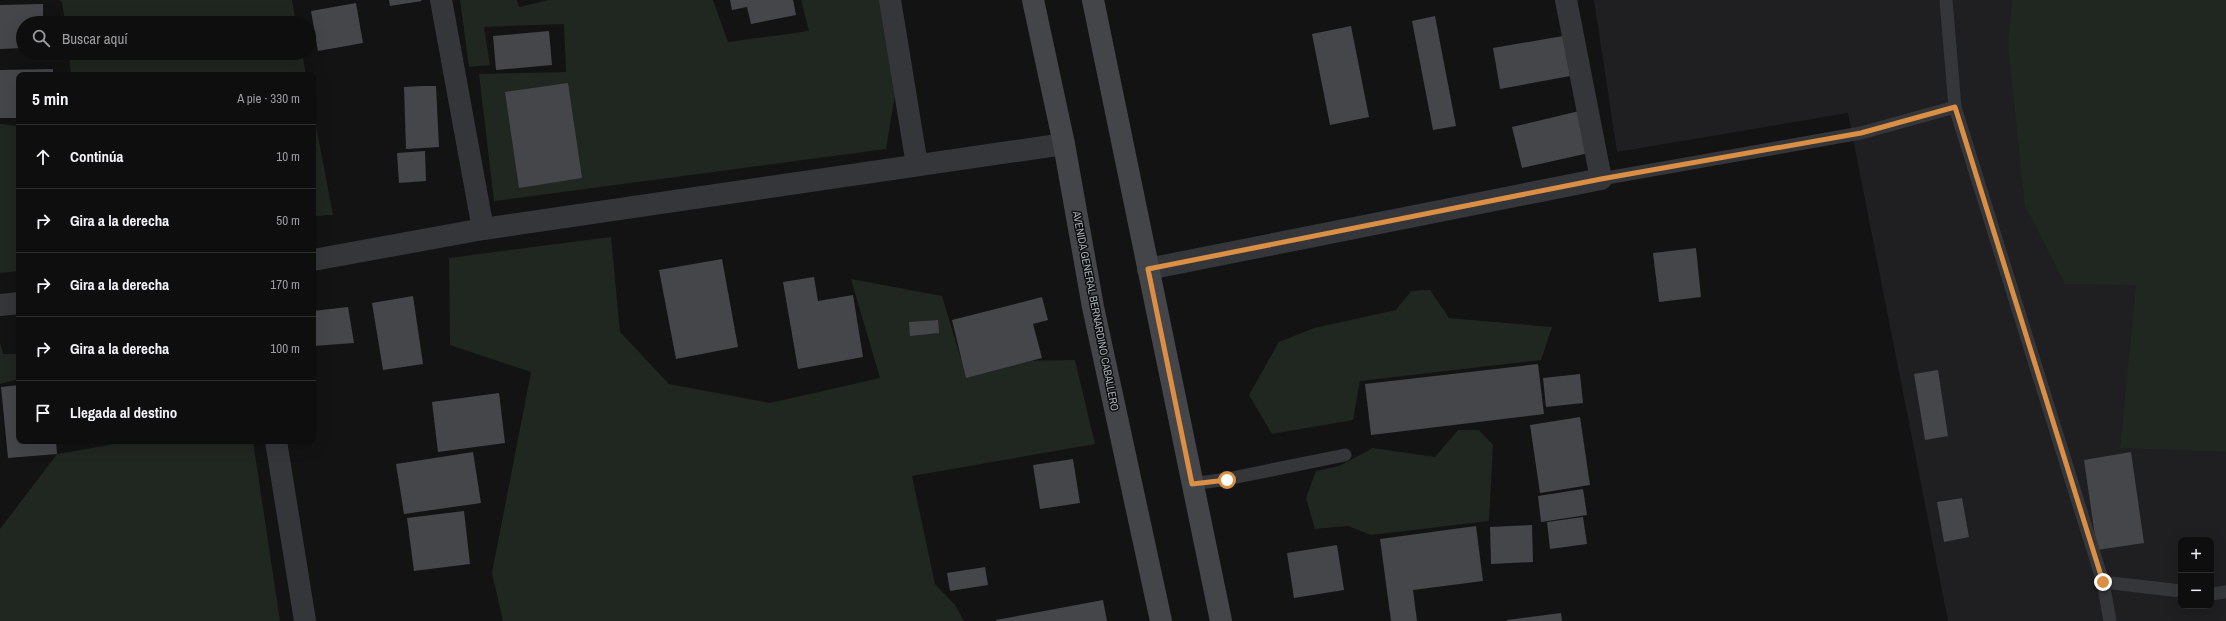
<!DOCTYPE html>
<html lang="es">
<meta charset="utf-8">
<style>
body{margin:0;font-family:"Archivo Narrow",sans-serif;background:#171718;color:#f1f3f6}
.controls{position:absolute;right:12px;bottom:12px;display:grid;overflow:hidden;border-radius:8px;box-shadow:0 4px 16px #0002}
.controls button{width:36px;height:36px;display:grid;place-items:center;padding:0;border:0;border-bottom:1px solid #2e2e2f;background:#0e0e0f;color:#f1f3f6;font:20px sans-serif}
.stop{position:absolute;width:12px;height:12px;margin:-9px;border:3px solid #da8f45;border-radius:50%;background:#fff}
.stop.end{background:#da8f45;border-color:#fff;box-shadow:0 1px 4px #0008}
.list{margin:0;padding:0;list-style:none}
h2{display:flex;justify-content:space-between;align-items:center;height:52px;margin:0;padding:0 16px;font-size:17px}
h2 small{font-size:13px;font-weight:400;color:#9b9c9e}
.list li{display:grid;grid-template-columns:26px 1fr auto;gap:12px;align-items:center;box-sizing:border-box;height:64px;padding:0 16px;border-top:1px solid #2e2e2f}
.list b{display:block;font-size:15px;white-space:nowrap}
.list em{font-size:13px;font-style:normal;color:#9b9c9e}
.icon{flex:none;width:22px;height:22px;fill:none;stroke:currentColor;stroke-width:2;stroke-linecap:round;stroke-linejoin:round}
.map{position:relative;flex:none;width:2226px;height:621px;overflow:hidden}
.search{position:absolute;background:#0e0e0f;box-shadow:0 4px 16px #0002;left:16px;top:16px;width:300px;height:44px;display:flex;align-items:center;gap:10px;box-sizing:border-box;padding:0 14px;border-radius:22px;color:#9b9c9e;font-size:15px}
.panel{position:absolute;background:#0e0e0f;box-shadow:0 4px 16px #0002;left:16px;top:72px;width:300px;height:372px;border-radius:8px}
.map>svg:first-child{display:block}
</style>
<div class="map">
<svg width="2226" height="621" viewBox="0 0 2226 621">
<rect width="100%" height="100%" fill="#131314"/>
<path fill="#1f1f21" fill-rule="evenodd" d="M1594 0H2226V621H1948L1848 113 1617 152ZM2181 540H2211V606H2181Z"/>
<g fill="#202620">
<polygon points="58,0 292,0 296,23 65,23 62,1"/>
<polygon points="460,0 517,0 519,7 549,0 713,0 728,42 809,31 801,0 901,0 900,64 886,149 494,201 479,74 566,72 564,24 484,27 490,65 469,67"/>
<polygon points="2012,0 2226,0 2226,452 2120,448 2136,285 2065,284 2025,206 2008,46"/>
<polygon points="69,53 302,53 306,75 71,75"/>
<polygon points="313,110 333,215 313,216"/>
<polygon points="0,124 19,126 19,271 0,273"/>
<polygon points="611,237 620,332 669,384 770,403 880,378 851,279 942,296 962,362 1075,360 1095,444 912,476 935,584 955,605 964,621 503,621 492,573 531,372 450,345 449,258"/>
<polygon points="1430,290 1449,318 1552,327 1541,360 1360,381 1353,420 1272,434 1249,395 1279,342 1314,328 1396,310 1411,291"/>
<polygon points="0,342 3,354 19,354 19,379 0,384"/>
<polygon points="1458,430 1479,430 1493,445 1489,521 1371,535 1348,526 1315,529 1306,498 1316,471 1339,466 1373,448 1435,457"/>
<polygon points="132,441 253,441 280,621 0,621 0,529 57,454"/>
</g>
<g fill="#454649">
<polygon points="389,0 421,0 422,1 390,6"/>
<polygon points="730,0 793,0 796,15 751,24 747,7 732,10"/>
<polygon points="356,3 363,43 318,51 311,11"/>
<polygon points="43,4 43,23 23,23 23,48 0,49 0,5"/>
<polygon points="1435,16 1456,126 1433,130 1412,21"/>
<polygon points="1351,26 1369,117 1330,125 1312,34"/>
<polygon points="549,31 552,65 496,70 493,36"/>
<polygon points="1563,36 1570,76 1500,89 1493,48"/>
<polygon points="53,69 53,75 19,75 19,118 0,118 0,70"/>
<polygon points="568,83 582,178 519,188 505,92"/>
<polygon points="422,86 436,86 439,147 406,149 404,87"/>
<polygon points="1579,111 1589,153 1522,168 1512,127"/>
<polygon points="425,151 426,181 399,183 397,153"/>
<polygon points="1696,248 1701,297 1659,302 1653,253"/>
<polygon points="722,259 738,347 676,359 659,270"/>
<polygon points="814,277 818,301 853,295 863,357 798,369 783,282"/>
<polygon points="413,296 423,364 383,370 372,303"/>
<polygon points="1042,297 1048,320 1033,324 1042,358 966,378 952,320"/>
<polygon points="348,307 354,343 313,346 313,311"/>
<polygon points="938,320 939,333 910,336 909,322"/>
<polygon points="1538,364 1544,414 1371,435 1365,384"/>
<polygon points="1938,370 1948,436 1925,440 1914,374"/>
<polygon points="1580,374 1583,403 1546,407 1543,378"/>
<polygon points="19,385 19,441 56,441 57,454 8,458 1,387"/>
<polygon points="499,393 505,443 438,452 432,402"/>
<polygon points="1580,417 1590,485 1540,493 1530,425"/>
<polygon points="473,452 481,503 404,514 396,464"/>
<polygon points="2131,452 2144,543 2097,550 2084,460"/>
<polygon points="1073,459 1080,503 1040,509 1033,465"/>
<polygon points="1583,489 1587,515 1541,522 1538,496"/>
<polygon points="1962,498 1969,537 1944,542 1937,502"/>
<polygon points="464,511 470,564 414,571 407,518"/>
<polygon points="1583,517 1587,544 1550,549 1547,522"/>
<polygon points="1532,525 1533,562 1491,564 1490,527"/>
<polygon points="1476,526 1483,581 1413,590 1417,621 1391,621 1380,539"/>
<polygon points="1337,545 1344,590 1294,598 1287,553"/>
<polygon points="985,567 988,585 950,591 947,573"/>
<polygon points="1103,600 1107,621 996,621 996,620"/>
<polygon points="1561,613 1562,621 1507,621 1507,620"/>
</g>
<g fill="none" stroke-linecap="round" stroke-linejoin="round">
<g stroke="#343639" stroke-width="13">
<polyline points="1946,0 1955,107 2103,582 2110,621"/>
<polyline points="1601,179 1861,133 1955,107"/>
<polyline points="1192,484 1227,479 1345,455"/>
<polyline points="2103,582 2181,591"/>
<polyline points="2211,594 2226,592"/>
</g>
<g stroke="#343639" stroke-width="22">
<polyline points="441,0 483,229"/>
<polyline points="890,0 917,165"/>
<polyline points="313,260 483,229 1064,144"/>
<polyline points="1148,269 1601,179 1566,0"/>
<polyline points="0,305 19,303"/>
<polyline points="276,441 305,621"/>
</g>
<g stroke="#434548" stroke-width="22">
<polyline points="1033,0 1064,144 1093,307 1161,621"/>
<polyline points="1093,0 1221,621"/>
</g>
</g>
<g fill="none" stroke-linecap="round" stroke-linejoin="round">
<polyline stroke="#da8f45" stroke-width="5" points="1227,480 1192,484 1148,269 1601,179 1861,133 1955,107 2103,582"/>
</g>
<g text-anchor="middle" stroke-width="3" stroke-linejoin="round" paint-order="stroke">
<g font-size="11" fill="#a6acb3" stroke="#0e0e0f">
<text transform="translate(1096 311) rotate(79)" y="4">AVENIDA GENERAL BERNARDINO CABALLERO</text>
</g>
</g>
</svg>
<div class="controls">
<button>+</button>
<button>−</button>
</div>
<div class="stop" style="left:1227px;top:480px"></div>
<div class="stop end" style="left:2103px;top:582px"></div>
<div class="search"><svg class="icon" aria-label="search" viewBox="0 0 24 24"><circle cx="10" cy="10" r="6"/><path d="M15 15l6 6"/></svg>Buscar aquí</div>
<section class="panel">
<h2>5 min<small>A pie · 330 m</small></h2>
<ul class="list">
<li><svg class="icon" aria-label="ahead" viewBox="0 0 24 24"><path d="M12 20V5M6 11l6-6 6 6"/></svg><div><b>Continúa</b></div><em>10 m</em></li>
<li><svg class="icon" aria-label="right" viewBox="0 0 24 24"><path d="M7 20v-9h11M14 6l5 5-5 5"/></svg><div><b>Gira a la derecha</b></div><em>50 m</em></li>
<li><svg class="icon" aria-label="right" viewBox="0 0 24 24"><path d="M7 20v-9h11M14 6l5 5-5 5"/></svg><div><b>Gira a la derecha</b></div><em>170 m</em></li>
<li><svg class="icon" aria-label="right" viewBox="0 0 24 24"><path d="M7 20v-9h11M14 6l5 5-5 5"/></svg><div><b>Gira a la derecha</b></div><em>100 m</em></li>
<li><svg class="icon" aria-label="arrive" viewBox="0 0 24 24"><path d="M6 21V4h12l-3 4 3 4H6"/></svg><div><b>Llegada al destino</b></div></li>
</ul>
</section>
</div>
